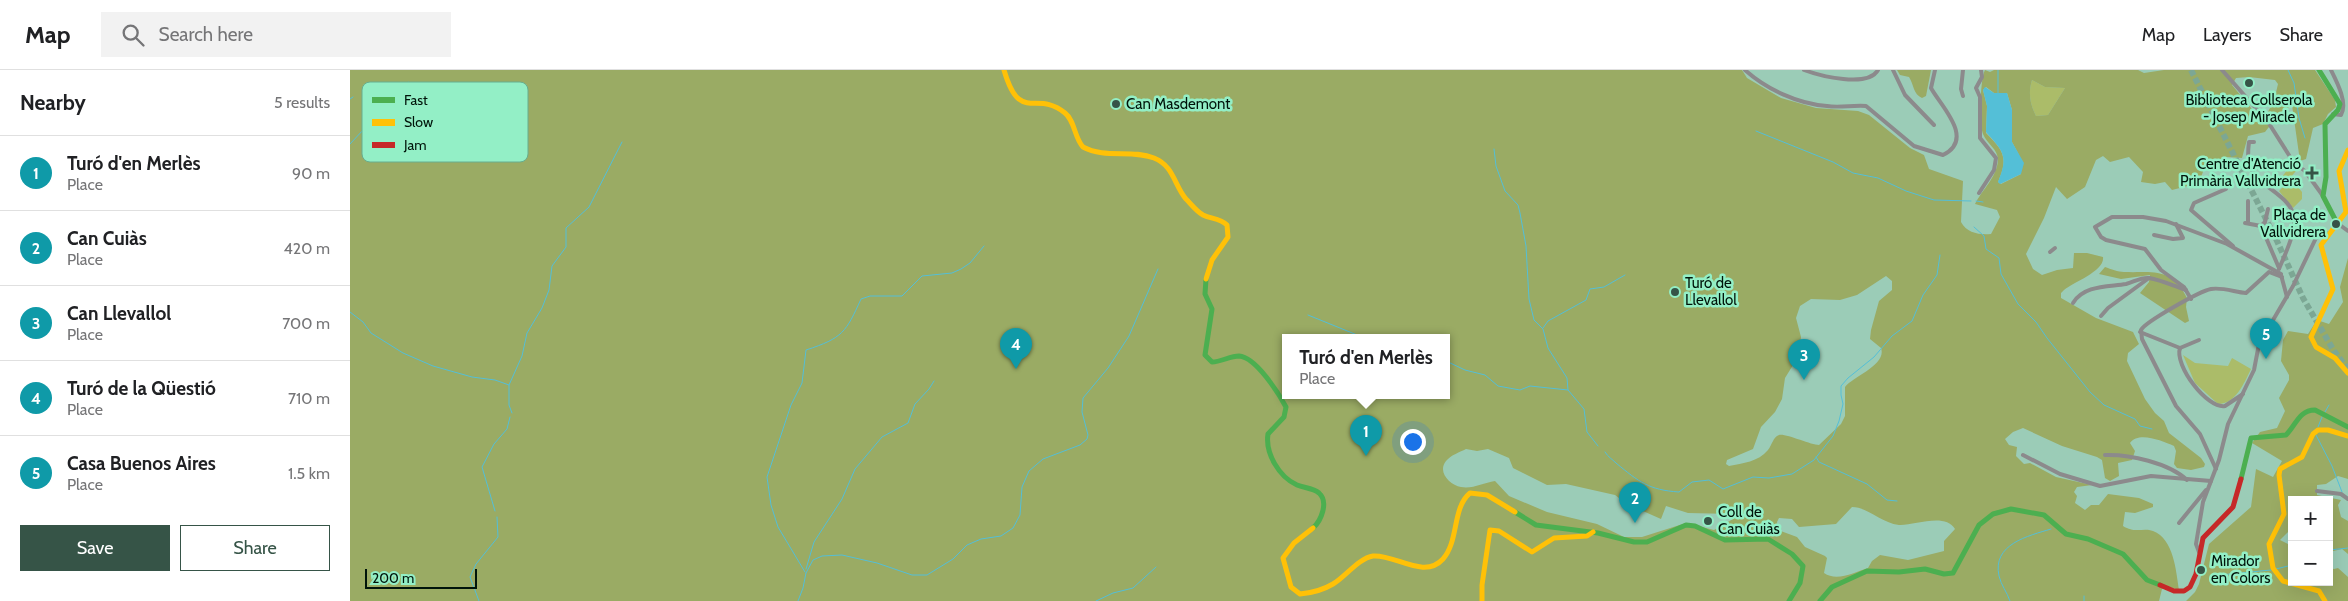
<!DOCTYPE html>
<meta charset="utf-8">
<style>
body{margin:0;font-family:Cabin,sans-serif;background:#f2f2f2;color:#202124}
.controls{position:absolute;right:15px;bottom:15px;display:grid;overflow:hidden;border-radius:0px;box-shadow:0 5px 20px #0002}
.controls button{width:45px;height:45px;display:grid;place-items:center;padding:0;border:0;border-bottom:1px solid #e0e0e0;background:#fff;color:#202124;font:25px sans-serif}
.scale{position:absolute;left:15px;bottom:12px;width:112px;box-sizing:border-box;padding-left:5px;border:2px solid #00140a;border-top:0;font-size:14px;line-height:18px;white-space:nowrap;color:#00140a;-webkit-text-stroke:4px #93efc6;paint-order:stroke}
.you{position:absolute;left:1062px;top:371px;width:18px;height:18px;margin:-12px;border:4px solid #fff;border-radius:50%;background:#1a73e8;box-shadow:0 0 0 8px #1a73e833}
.badge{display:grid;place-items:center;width:32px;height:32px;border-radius:50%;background:#365447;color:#fff;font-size:16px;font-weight:700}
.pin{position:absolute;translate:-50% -41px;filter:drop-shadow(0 1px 2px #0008)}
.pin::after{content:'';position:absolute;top:26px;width:18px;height:15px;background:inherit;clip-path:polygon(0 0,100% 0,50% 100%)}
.popup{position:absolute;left:932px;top:264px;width:168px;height:65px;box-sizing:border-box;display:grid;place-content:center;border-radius:0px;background:#fff;filter:drop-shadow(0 1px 4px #0005);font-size:16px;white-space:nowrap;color:#757577}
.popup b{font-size:19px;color:#202124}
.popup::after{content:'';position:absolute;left:50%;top:100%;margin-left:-10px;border:10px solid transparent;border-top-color:#fff}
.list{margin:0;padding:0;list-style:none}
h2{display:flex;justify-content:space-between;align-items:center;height:65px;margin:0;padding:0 20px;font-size:21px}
h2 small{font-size:16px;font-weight:400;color:#757577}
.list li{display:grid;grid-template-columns:32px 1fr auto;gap:15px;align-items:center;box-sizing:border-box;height:75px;padding:0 20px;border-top:1px solid #e0e0e0}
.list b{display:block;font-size:19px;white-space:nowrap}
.list p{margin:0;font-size:16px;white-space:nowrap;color:#757577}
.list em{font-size:16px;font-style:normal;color:#757577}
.actions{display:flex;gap:10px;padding:15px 20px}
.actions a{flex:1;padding:11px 0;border:1px solid #365447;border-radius:0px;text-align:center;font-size:18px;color:#365447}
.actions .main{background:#365447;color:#fff}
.icon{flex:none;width:28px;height:28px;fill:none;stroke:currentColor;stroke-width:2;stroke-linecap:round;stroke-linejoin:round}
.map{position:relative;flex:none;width:1998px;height:531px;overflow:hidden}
header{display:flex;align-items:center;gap:30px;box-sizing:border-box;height:70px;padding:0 25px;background:#fff;border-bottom:1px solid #e0e0e0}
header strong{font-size:24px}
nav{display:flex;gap:28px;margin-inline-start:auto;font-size:18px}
.search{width:350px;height:45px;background:#f2f2f2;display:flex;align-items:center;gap:12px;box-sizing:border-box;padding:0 18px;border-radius:0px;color:#757577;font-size:19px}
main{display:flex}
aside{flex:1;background:#fff}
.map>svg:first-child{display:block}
</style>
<header>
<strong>Map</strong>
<div class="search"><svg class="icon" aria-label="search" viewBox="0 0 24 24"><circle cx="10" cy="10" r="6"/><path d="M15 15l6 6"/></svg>Search here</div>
<nav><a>Map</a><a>Layers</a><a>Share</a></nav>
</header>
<main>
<aside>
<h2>Nearby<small>5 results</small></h2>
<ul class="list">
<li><span class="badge" style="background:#0f9aa8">1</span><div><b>Turó d'en Merlès</b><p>Place</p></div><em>90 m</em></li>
<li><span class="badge" style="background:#0f9aa8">2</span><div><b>Can Cuiàs</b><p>Place</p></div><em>420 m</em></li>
<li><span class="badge" style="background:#0f9aa8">3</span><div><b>Can Llevallol</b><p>Place</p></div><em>700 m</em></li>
<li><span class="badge" style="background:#0f9aa8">4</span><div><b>Turó de la Qüestió</b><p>Place</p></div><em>710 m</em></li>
<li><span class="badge" style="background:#0f9aa8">5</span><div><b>Casa Buenos Aires</b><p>Place</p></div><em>1.5 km</em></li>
</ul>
<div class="actions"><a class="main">Save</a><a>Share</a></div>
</aside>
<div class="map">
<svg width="1998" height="531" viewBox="0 0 1998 531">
<rect width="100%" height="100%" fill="#9bccb7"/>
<g fill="#abbc69">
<path d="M1682 10 1695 17 1715 18 1698 45 1686 46C1680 34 1678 23 1682 10Z"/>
<polygon points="1941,95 1946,101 1940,108 1952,122 1952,129 1943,138 1929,121 1936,114 1931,108"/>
<path d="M1833 285 1845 293 1878 296 1882 288 1901 299C1894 313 1886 334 1868 334L1845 313Z"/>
</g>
<g fill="#9aab64" fill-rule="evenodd">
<path d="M0 0H1392L1397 8 1431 28 1466 38 1508 41 1519 45 1560 78 1574 85 1579 99 1613 111 1611 152C1617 163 1629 165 1641 164L1650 147 1647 140 1625 134C1632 120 1647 107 1648 90 1648 79 1637 74 1633 64 1629 54 1630 9 1635 0L1640 2 1644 0H1788L1794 3 1814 0H1965L1985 30 1986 37 1978 44 1973 54 1963 58 1956 89 1950 91 1942 35 1930 43 1915 62 1898 66 1892 88 1877 87 1870 100 1855 96 1849 113 1822 120 1815 112 1805 114 1791 112 1793 102 1779 87 1760 92 1753 86 1746 90 1735 117 1717 129 1706 117 1694 148 1676 184 1683 199 1692 205 1707 200 1723 198 1724 183H1737L1753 187C1755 201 1724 212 1714 220L1711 223V228L1746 248 1783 262 1789 274 1778 283 1777 291 1795 329 1805 343 1814 351 1819 363 1851 388 1855 394 1854 397 1841 400 1827 398 1824 394 1826 381 1824 376C1812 371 1789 361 1780 373L1785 381 1782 390 1768 393 1769 406 1760 411 1755 408 1752 390 1747 387 1712 376 1673 358 1663 362 1655 369 1659 375 1667 377 1666 386 1674 394 1680 393 1706 407 1742 415 1727 417 1724 422 1727 426 1725 433 1735 440 1741 435H1749L1758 424 1789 428 1803 434V437L1785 443 1775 442 1773 456C1786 464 1793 457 1803 461 1824 469 1826 501 1829 520L1820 517 1812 519 1809 531H0ZM1899 7 1925 10 1928 14 1924 31 1915 47 1907 45 1882 15 1886 8ZM1682 10 1695 17 1715 18 1698 45 1686 46C1680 34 1678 23 1682 10ZM1636 17 1644 23H1657L1662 40V72L1669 85 1671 104 1651 114 1648 112C1659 87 1653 80 1636 63L1637 36 1633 20ZM1536 206 1542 211V220L1529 231 1521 260 1520 269 1531 278C1537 295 1504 306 1495 317V346L1491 354 1469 375C1461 375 1435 363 1429 365 1423 367 1422 375 1418 380 1408 392 1393 393 1379 396L1376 394 1377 390 1403 379 1411 357 1425 342 1432 329 1435 308 1448 287 1451 267 1446 248 1450 236 1461 229 1490 230 1507 225ZM936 267H1096V325H936ZM1116 379 1127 381 1138 379 1159 388 1163 398 1197 415 1216 414 1265 425 1277 434 1311 449 1316 436 1338 443 1382 444 1383 449 1364 460 1336 453 1292 467H1274L1247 454 1197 442 1159 426 1145 411C1133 413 1123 419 1111 417 1100 415 1087 402 1096 391 1101 385 1110 382 1116 379ZM1502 437C1518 437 1531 453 1549 455 1563 456 1595 442 1605 459L1594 471V481L1558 490 1530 485 1522 491 1518 498C1505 502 1487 512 1474 503L1477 488 1475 486 1455 477 1447 467 1428 460 1427 452 1429 448 1442 449 1449 457 1486 454Z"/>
<path d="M1547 0H1581L1576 26 1572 28C1563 24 1564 15 1559 7L1550 5Z"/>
<polygon points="1998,188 1998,409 1988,406 1976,414 1967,415 1967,425 1991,430 1988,435 1991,447 1998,451 1998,484 1992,479 1979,482 1979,430 1942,430 1942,458 1930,470 1942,476 1942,512 1979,512 1979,498 1984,499 1988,498 1998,507 1998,531 1836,531 1845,522 1849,514 1859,474 1901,437 1906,399 1923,407 1932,391 1902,373 1910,362 1927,358 1935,341 1929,328 1939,310 1939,305 1931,291 1933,270 1938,261 1958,264 1967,250 1979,254 1993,232 1990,217"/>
<path d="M1755 197C1761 199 1768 202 1774 202 1803 203 1821 197 1837 228L1836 237 1839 251 1835 253 1790 223 1799 212 1800 205 1771 209 1749 204Z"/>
</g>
<path fill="#54bfd7" d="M1635 17 1644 23H1657L1662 40V72L1674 93 1671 104 1650 114 1648 112C1659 86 1653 81 1636 62L1637 36 1633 20Z"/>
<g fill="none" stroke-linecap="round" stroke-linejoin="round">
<g stroke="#54bfd7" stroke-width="1">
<polyline points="1938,0 1944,13 1949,48 1955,68"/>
<polyline points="1648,23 1648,0"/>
<polyline points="0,29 3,27"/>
<polyline points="1406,61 1483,92 1503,103 1528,108 1556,121 1584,130 1621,131"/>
<polyline points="0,74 58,12"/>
<polyline points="1144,79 1146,96 1155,121 1168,135 1170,143 1176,176 1179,229 1184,250 1193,259 1198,278 1217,308 1218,320 1234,339 1237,362 1248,376"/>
<polyline points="1626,131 1633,132"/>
<polyline points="1624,157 1634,166 1636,179 1649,188 1651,204 1668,234 1686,252 1697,268 1740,322 1754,335 1785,349 1790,356 1802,359"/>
<polyline points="0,242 13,252 21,263 53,283 83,296 122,307 145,310 159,315"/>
<polyline points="958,245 1012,267"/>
<polyline points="1193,258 1198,251 1236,230 1240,219 1254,217 1275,205"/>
<polyline points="1096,291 1115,300 1135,305 1148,316 1170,320 1180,316 1218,320"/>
<polyline points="1975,342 1979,335"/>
<polyline points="162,343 159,335 159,315 172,286 177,263 192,238 199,220 202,196 216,177 216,158 239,137 272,72"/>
<polyline points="1968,357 1972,347"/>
<polyline points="1966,365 1982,396 1992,422"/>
<path d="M1255 382C1258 387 1262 389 1266 393 1289 412 1299 420 1329 422L1342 412 1359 410 1373 419 1403 407 1419 408 1442 404 1464 390 1483 366 1489 351 1493 334 1491 325V316L1498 308 1524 287 1542 266 1562 251 1573 225 1587 205 1590 185"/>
<polyline points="1466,387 1469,392 1517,414 1537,430 1547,431"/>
<polyline points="145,441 132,397 144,374 157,359 160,347"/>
<polyline points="1979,480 1998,478"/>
<polyline points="456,499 464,472 492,429 505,399 532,367 558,353 565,334 579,319 584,311"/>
<polyline points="1926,499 1942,495"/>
<path d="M455 502 428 457 421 435 417 407 441 335 452 313 456 280C493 268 496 262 511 229L520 226H552L572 206 602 203 611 199 620 193 634 176"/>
<polyline points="456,503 463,490 472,486 492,485 527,493 562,505 577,505 603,489 617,475 631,469 651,466 663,458 670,445 672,417 679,401 693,389 730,375 737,369 738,365 732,342 733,328 758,298 779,266 808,199"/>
<polyline points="1860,506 1921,500"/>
<polyline points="129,531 120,507 126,494 148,467 147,447"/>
<polyline points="448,531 453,518 456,503"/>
<polyline points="746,531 763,523 783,518 806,497"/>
<path d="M1660 531C1657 522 1651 515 1649 506 1642 474 1678 466 1701 459"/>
<polyline points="1734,531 1734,526"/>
</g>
<polyline stroke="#7ca794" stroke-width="6" stroke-dasharray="6 3" stroke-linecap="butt" points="1841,0 1927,171 1953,228 1984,281 1998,299"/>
<g stroke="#8c8a8c" stroke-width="4">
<path d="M1395 0C1416 19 1448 34 1477 36 1489 38 1503 35 1516 36L1564 76 1593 85C1626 69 1590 35 1581 18L1585 0"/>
<path d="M1454 0C1470 6 1518 18 1528 0"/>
<polyline points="1543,0 1555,25 1584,55"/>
<polyline points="1613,0 1611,19 1613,26"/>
<polyline points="1872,0 1918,52 1944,93 1955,101 1973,126"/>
<path d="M1981 0C1987 12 1998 33 1991 45L1983 44"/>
<path d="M1904 72H1899C1898 80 1897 92 1901 99 1910 118 1945 127 1944 151 1944 167 1935 184 1929 199"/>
<polyline points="1876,119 1844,133 1841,140 1883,176"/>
<polyline points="1629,123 1644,100 1646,88 1630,68 1630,27 1626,18 1632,7 1631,0"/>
<polyline points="1898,131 1898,153"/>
<polyline points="1895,153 1911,156"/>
<polyline points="1987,153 1998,161"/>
<polyline points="1911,156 1929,198"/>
<polyline points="1911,156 1915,152 1918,139"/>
<polyline points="1804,165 1823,169 1833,168 1826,154"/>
<polyline points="1700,182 1705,178"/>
<polyline points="1931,205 1937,227"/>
<polyline points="1841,229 1834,217 1811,200 1795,179 1756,170 1751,167 1745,157 1762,147 1793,147 1816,151 1877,174 1931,204"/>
<path d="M1723 233C1734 215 1758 217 1776 214 1784 212 1791 207 1799 208 1811 210 1824 216 1836 220"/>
<polyline points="1751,246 1758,238 1799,208"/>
<polyline points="1790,262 1830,278"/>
<path d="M1830 278C1824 295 1857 339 1875 336L1893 324"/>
<polyline points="1830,278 1849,270"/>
<polyline points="1673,385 1710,404 1750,416 1801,406 1861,411"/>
<path d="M1755 385C1779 384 1819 393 1837 410"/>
<path d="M1866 399 1850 364 1826 336 1792 269 1791 260C1795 252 1850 221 1861 219 1872 217 1885 222 1896 223L1919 202 1932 207"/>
<polyline points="1967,421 1991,424 1998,429"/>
<polyline points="1829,453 1856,420"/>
<polyline points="1849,482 1846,474 1853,432 1869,390 1878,354 1904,300 1909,274 1943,216 1966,168 1973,161 1978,164"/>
</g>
<g stroke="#4caf50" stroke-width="5">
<polyline points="1969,0 1990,34 1988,40 1975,54 1976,107 1973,126 1987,153"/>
<path d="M856 209 855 224 862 239 855 285 862 292C871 292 880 286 889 286 906 287 929 324 936 337L934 347 918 364C915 383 929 407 947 415 954 418 963 418 969 423 979 432 971 451 963 458"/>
<path d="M1891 409 1901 368 1936 365C1946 355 1949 340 1965 340L1998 357"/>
<polyline points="1165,442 1186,455 1248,463 1284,472 1297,472 1336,455 1345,456 1375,470 1418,469 1442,484 1453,496 1450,513 1439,531"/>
<polyline points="1470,531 1482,517 1517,501 1549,502 1575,499 1594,504 1603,503 1629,455 1643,444 1661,439 1694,445 1716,464 1738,469 1773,484 1797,510 1810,515"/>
</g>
<g stroke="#ffc107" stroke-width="5">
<path d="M654 0C670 55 686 19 715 43 725 51 724 67 733 77 755 89 782 79 804 88 824 96 824 115 836 129 841 134 846 141 853 145 861 149 870 148 877 155L878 167 862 190 856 209"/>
<polyline points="1998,80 1989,101 1996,142 1971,175 1983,219 1961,267 1966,277 1985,288 1998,303"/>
<path d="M963 458 944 473 933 488 941 517 950 524C961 523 973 520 983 514 995 507 1009 488 1023 486 1045 484 1074 510 1093 489 1109 471 1102 438 1120 423L1137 425 1165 442"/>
<polyline points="1132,531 1132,515 1140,460 1149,461 1182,482 1204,468 1237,466 1243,462"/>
<polyline points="1975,531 1969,521 1933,511 1923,498 1919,474 1934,444 1929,405 1930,399 1952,387 1963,364 1968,360 1978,360 1998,366"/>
</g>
<polyline stroke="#c62828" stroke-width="5" points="1810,515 1824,521 1834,521 1840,517 1846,504 1853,468 1883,437 1891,409"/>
</g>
<g fill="#365447" stroke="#93efc6" stroke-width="2">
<circle cx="1899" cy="13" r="5"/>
<circle cx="766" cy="34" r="5"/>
<path d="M1959.5 95.5h5v5h5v5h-5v5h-5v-5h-5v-5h5z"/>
<circle cx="1986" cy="154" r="5"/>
<circle cx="1325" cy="222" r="5"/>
<circle cx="1358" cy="451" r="5"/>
<circle cx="1851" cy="500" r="5"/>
</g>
<g text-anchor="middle" stroke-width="5" stroke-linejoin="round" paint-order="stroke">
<g font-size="15" fill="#00140a" stroke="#93efc6" text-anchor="start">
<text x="1899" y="35" text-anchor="middle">Biblioteca Collserola<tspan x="1899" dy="17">- Josep Miracle</tspan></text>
<text x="776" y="39">Can Masdemont</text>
<text x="1951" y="99" text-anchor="end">Centre d'Atenció<tspan x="1951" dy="17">Primària Vallvidrera</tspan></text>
<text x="1976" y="150" text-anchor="end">Plaça de<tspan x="1976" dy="17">Vallvidrera</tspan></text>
<text x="1335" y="218">Turó de<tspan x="1335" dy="17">Llevallol</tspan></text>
<text x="1368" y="447">Coll de<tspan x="1368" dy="17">Can Cuiàs</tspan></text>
<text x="1861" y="496">Mirador<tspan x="1861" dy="17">en Colors</tspan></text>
</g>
</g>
<rect x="12" y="12" width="166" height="80" rx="8" fill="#93efc6" stroke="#67ad8e" stroke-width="1"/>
<rect x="22" y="27" width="23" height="6" fill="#4caf50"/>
<rect x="22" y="49" width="23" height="7" fill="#ffc107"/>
<rect x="22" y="72" width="23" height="6" fill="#c62828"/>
<g font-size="14" fill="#00140a">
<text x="54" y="35">Fast</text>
<text x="54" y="57">Slow</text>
<text x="54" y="80">Jam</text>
</g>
</svg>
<div class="controls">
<button>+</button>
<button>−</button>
</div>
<div class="scale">200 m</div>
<div class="you"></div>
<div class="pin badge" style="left:1016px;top:386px;background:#0f9aa8">1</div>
<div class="popup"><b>Turó d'en Merlès</b>Place</div>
<div class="pin badge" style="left:1285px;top:453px;background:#0f9aa8">2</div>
<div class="pin badge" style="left:1454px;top:310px;background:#0f9aa8">3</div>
<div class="pin badge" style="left:666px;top:299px;background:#0f9aa8">4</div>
<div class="pin badge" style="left:1916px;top:289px;background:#0f9aa8">5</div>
</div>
</main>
